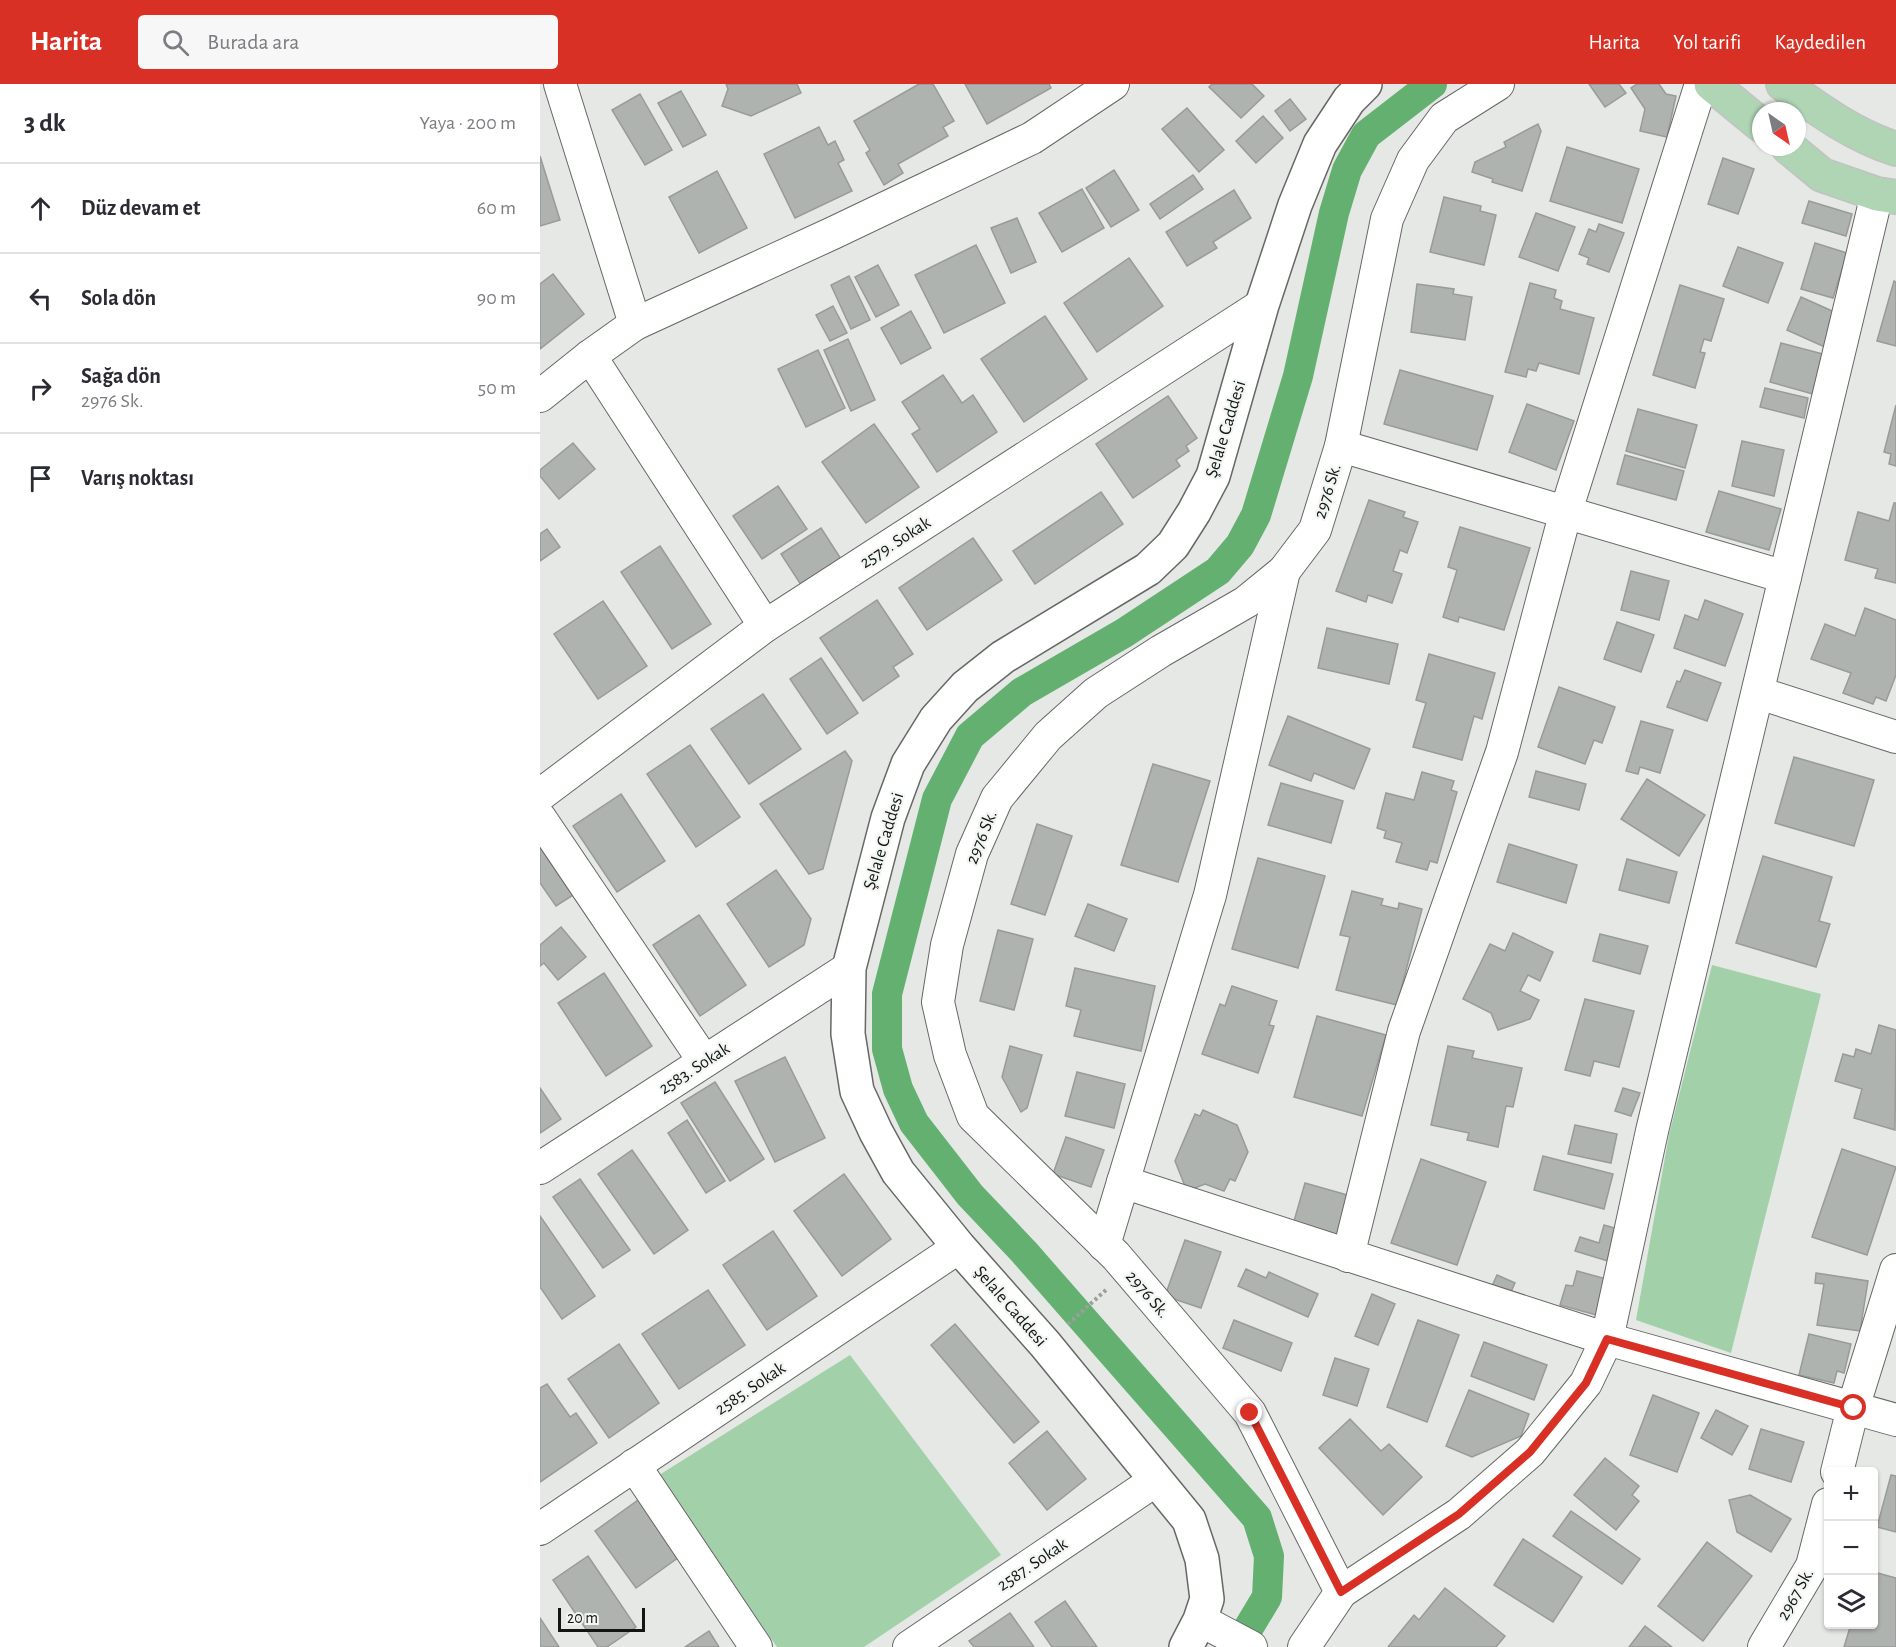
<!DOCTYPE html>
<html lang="tr">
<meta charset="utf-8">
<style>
body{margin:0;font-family:"Alegreya Sans",sans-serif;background:#f7f7f7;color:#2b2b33}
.controls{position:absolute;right:18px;bottom:18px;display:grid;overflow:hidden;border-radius:6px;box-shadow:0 2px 4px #0004}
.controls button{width:54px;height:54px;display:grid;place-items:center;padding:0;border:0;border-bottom:2px solid #e1e1e2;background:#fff;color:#2b2b33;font:30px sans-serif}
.compass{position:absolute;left:1212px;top:18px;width:54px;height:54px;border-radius:50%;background:#fff;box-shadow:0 2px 4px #0004;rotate:146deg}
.scale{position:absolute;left:18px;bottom:15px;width:87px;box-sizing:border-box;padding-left:6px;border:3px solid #131514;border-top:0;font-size:16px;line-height:21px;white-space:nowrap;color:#131514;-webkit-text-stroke:4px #f2f6f2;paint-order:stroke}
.stop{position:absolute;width:18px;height:18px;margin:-14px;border:4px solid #d93025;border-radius:50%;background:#fff}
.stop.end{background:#d93025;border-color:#fff;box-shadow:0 2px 6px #0008}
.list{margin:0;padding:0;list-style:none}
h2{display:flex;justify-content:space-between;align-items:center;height:78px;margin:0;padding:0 24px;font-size:26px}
h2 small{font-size:20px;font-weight:400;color:#7c7c81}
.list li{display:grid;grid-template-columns:39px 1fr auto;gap:18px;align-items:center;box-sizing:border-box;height:90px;padding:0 24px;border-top:2px solid #e1e1e2}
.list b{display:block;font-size:22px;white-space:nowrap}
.list p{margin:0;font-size:20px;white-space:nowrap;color:#7c7c81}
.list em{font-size:20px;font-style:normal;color:#7c7c81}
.icon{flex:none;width:33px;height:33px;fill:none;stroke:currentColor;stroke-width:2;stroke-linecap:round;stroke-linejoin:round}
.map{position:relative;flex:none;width:1356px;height:1563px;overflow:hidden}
header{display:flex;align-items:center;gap:36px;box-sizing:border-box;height:84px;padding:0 30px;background:#d93025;color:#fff}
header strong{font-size:28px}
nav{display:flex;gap:33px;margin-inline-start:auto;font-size:21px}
.search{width:420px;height:54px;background:#f7f7f7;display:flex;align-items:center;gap:15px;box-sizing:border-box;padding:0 21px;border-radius:6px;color:#7c7c81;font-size:22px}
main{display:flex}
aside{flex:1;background:#fff}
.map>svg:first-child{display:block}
</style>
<header>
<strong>Harita</strong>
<div class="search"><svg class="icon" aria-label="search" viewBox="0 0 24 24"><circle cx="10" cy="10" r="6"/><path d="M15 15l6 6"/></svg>Burada ara</div>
<nav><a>Harita</a><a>Yol tarifi</a><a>Kaydedilen</a></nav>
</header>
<main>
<aside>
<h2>3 dk<small>Yaya · 200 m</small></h2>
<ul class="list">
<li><svg class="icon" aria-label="ahead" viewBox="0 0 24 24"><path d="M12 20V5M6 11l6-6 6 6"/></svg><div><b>Düz devam et</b></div><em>60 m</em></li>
<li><svg class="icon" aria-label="left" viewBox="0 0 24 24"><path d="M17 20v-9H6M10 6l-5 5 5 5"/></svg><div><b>Sola dön</b></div><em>90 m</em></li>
<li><svg class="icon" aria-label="right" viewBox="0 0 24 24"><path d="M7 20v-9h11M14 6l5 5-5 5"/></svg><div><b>Sağa dön</b><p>2976 Sk.</p></div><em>50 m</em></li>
<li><svg class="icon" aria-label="arrive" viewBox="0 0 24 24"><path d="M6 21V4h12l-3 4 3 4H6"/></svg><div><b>Varış noktası</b></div></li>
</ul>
</aside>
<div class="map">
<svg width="1356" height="1563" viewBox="0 0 1356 1563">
<rect width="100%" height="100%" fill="#e5e8e5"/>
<g fill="#a2d1a9">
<polygon points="1172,881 1281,910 1191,1269 1096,1236 1129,1051"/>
<polygon points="310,1271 461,1471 324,1563 237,1563 116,1393"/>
</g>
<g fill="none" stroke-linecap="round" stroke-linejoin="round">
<polyline stroke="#63b071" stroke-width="30" points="697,1563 727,1513 729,1472 717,1434 484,1168 430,1111 374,1039 358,1005 347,965 347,910 397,715 430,652 482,608 584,549 678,487 700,461 716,431 758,292 794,129 807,86 826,51 892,0"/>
</g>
<g fill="#afb3b0" stroke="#989b98" stroke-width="1.5">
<polygon points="186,0 257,0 261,9 211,32 182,22 188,5"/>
<polygon points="379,0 393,0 414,37 403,43 408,52 358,80 363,89 344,101 326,69 330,66 314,37"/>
<polygon points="425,0 509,0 511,4 447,40"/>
<polygon points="672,0 712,0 724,12 701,34 669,3"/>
<polygon points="1049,0 1079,0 1086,9 1065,23"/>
<polygon points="1097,0 1119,0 1126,10 1136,12 1127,53 1100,47 1105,25 1091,4"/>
<polygon points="141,7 166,51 143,63 118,19"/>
<polygon points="100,10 132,66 105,81 72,26"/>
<polygon points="750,15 766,35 750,47 735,27"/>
<polygon points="647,24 684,66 659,88 622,45"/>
<polygon points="723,32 743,54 716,79 696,57"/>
<polygon points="998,40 1001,47 982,107 952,98 953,95 932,88 935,78 966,63 964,58"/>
<polygon points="279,43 288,61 295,57 304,76 298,79 312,107 255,134 224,70"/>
<polygon points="1027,63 1099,85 1082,139 1010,117"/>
<polygon points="0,72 20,136 0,142"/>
<polygon points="1183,74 1214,85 1198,130 1168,120"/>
<polygon points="574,86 599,126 571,143 546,104"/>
<polygon points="177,87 207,144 159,169 129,113"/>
<polygon points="653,91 663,105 620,135 610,120"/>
<polygon points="542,105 564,144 522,168 499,129"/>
<polygon points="694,106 711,134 673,158 677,164 647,182 626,148"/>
<polygon points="904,113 941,122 940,127 956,131 944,181 890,168"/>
<polygon points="1269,117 1312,130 1306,152 1262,139"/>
<polygon points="996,129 1035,143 1018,187 979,173"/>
<polygon points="477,134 496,178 471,189 451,144"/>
<polygon points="1059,140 1084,149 1069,188 1047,180 1049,174 1039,170 1049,145 1056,148"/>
<polygon points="1275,159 1307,169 1293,214 1261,205"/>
<polygon points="436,161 465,219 404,249 375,191"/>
<polygon points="1198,163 1243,179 1228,219 1183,202"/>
<polygon points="589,174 623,222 557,268 524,219"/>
<polygon points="338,181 359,221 336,233 315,193"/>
<polygon points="13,190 44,230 0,265 0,200"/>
<polygon points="309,192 330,236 311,245 291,201"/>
<polygon points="1354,197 1356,198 1356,262 1337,257"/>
<polygon points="990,199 1016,206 1014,214 1022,217 1020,225 1054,234 1039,290 999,279 996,287 988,285 986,293 965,288"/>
<polygon points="877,200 914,205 913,210 932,213 925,256 871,248"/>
<polygon points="1140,201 1184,215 1171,257 1164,255 1160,268 1165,269 1155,304 1113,291"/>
<polygon points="1261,213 1301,231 1287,264 1247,246"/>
<polygon points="293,222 307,249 290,257 276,231"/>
<polygon points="371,227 391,264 361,280 341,244"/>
<polygon points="505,232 547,295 484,338 441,275"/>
<polygon points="308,255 335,316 311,327 284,266"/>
<polygon points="1241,259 1283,270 1273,310 1230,298"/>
<polygon points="278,266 305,324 266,343 238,285"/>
<polygon points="860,286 953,312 937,366 844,340"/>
<polygon points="403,291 422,319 433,311 457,348 397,388 372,350 380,345 362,318"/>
<polygon points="1225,304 1268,314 1264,334 1220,323"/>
<polygon points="628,312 657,354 646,362 649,367 636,376 640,382 593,414 556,360"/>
<polygon points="987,320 1034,337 1016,386 969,368"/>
<polygon points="1356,321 1356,382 1349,380 1351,370 1344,368"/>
<polygon points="1098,325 1157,341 1145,384 1086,367"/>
<polygon points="334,340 379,403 326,439 282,378"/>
<polygon points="1202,357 1244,366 1234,412 1192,402"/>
<polygon points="33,359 55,385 19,415 0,392 0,386"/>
<polygon points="1085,371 1144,387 1136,416 1077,400"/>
<polygon points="238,402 267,445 222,475 193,432"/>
<polygon points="1179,407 1241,425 1229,466 1166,448"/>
<polygon points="561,408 583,440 495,500 473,467"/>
<polygon points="829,416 865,428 863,433 878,438 867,469 860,466 853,487 862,490 852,519 828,511 826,518 796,507"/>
<polygon points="1354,419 1356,419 1356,499 1335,494 1338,485 1305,476 1318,428 1349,437"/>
<polygon points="920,443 990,464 964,546 919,533 918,538 903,533 917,486 908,483"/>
<polygon points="281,444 303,478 263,504 241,470"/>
<polygon points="7,445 20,463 0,477 0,450"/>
<polygon points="433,454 462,496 387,546 359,504"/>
<polygon points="120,462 171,540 132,565 81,488"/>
<polygon points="1091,487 1129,497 1119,536 1081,526"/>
<polygon points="337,516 373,570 353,583 359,592 323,617 280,554"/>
<polygon points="1165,516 1203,530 1185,582 1134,564 1145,531 1158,536"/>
<polygon points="63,517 107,582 58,615 14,550"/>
<polygon points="1325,524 1356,536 1356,591 1346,617 1336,613 1333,620 1303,609 1311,589 1271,575 1285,540 1315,552"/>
<polygon points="1077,538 1114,551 1101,588 1064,575"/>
<polygon points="787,544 858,560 849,600 778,584"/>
<polygon points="889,570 955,589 942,635 934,632 922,676 873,663 886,619 876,616"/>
<polygon points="281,574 318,629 287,650 250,595"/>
<polygon points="1145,586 1181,599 1167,637 1127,623 1137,597 1140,598"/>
<polygon points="1019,603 1075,623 1062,659 1054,656 1045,680 998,663"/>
<polygon points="223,610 261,665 209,700 171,645"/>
<polygon points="748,632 830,665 814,705 774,689 771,697 729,681"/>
<polygon points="1101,637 1133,646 1120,689 1100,683 1098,690 1086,687"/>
<polygon points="150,661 200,733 156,763 107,690"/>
<polygon points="305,667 312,677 283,785 269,790 220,720"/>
<polygon points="1254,673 1334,696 1314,762 1235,739"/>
<polygon points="613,680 670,697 638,798 581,781"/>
<polygon points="996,687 1046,700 1039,726 989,713"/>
<polygon points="882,688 914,697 911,706 917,708 897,779 890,777 887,786 856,778 862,759 844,754 846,747 837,744 846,709 874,716"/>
<polygon points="1107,695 1165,731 1139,772 1081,735"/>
<polygon points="741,699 803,717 791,759 728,741"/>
<polygon points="81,710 125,777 77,808 33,742"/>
<polygon points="497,740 532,752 505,831 471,820"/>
<polygon points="0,751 41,806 16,822 0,799"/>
<polygon points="969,760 1037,781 1026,819 957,798"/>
<polygon points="1223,772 1292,793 1279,837 1290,840 1276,883 1196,859"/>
<polygon points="718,774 785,792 758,884 692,865"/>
<polygon points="1087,775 1137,788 1129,819 1079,806"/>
<polygon points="236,786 271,835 264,861 229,883 187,820"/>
<polygon points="812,807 843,815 841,821 858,825 859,819 882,825 857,921 796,906 810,853 800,851"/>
<polygon points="548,820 587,835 574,867 535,852"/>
<polygon points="159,831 206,901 160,932 113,861"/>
<polygon points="21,843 46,873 18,896 4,879 0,882 0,861"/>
<polygon points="458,846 493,855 474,926 440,917"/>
<polygon points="973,849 1013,868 1000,897 988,891 980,907 999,916 990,935 958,946 951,929 923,915 950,860 965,867"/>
<polygon points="1060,850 1108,862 1100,890 1053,877"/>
<polygon points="535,884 615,902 601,967 534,952 541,926 526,922"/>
<polygon points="64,889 112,962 66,992 18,919"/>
<polygon points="692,902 737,917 729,941 734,942 718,989 662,970 680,920 685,922"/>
<polygon points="1045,915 1094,927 1079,983 1054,977 1050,992 1025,986"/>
<polygon points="777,932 846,951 822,1032 754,1013"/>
<polygon points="1339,941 1356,946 1355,1046 1314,1034 1322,1005 1295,997 1303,970 1314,973 1316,965 1331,970"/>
<polygon points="470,962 502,971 487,1024 481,1028 462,993"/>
<polygon points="908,962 934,967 932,974 982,984 973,1023 966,1022 958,1063 927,1056 929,1049 891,1041"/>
<polygon points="245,973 285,1054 235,1078 195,997"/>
<polygon points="537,988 585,1000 574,1044 525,1032"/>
<polygon points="175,998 224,1075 190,1097 141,1019"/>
<polygon points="0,1004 21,1035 0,1049"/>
<polygon points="1083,1004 1100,1009 1091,1032 1075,1027"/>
<polygon points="663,1026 697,1041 708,1068 695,1097 690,1095 684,1107 665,1100 647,1107 635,1077 655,1030 660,1032"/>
<polygon points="147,1036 185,1097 166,1109 128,1049"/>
<polygon points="1035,1041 1077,1050 1071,1079 1028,1070"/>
<polygon points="526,1053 564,1066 551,1103 513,1090"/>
<polygon points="1302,1065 1356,1083 1327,1171 1272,1153"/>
<polygon points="92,1066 148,1146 114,1170 58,1090"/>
<polygon points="1003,1072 1073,1090 1064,1125 994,1106"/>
<polygon points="881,1075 946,1098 917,1181 851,1159"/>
<polygon points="304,1090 351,1155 302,1192 254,1127"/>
<polygon points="40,1095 90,1166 63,1184 13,1113"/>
<polygon points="765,1099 811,1112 798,1157 752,1144"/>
<polygon points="0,1132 55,1212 22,1235 0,1203"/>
<polygon points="1064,1141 1078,1145 1068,1177 1035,1167 1040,1153 1059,1159"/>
<polygon points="233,1147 277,1212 227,1246 183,1181"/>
<polygon points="645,1156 681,1168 661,1224 625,1212"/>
<polygon points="706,1185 726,1194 729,1188 778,1210 768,1233 698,1202"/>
<polygon points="1037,1187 1070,1196 1060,1232 1020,1221 1026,1201 1033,1202"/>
<polygon points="1276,1189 1328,1197 1320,1247 1277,1241 1284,1200 1275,1199"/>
<polygon points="957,1191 975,1199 970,1210 952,1202"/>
<polygon points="168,1206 205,1261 139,1305 102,1250"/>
<polygon points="832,1210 855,1220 838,1261 815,1252"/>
<polygon points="694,1236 752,1259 741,1287 683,1264"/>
<polygon points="878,1236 919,1251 887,1338 847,1323"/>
<polygon points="415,1240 499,1338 474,1359 391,1261"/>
<polygon points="1269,1250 1311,1260 1304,1289 1297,1287 1294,1299 1259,1291"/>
<polygon points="944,1258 1007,1281 994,1316 931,1292"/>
<polygon points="79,1260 119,1319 69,1354 28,1295"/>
<polygon points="795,1274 829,1285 817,1322 783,1311"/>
<polygon points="7,1300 30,1333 36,1329 57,1359 0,1398 0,1304"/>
<polygon points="929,1306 989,1330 981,1352 932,1373 906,1362"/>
<polygon points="1113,1311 1159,1329 1137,1388 1090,1371"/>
<polygon points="1176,1326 1208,1342 1192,1371 1161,1354"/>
<polygon points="810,1335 841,1367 849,1360 882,1393 843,1431 779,1364"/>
<polygon points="1221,1345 1264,1358 1251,1398 1209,1385"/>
<polygon points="507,1347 546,1395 507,1426 469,1379"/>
<polygon points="1065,1374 1099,1402 1092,1411 1099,1417 1076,1446 1034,1411"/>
<polygon points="1351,1391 1356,1392 1356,1448 1337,1443"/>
<polygon points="105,1411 146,1468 96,1504 55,1447"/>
<polygon points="1210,1411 1251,1435 1231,1468 1197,1448 1189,1416"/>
<polygon points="1031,1427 1100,1475 1082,1500 1013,1452"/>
<polygon points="983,1455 1042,1493 1013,1538 954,1501"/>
<polygon points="1167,1458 1212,1492 1163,1557 1118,1522"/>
<polygon points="48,1472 96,1543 67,1563 58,1563 13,1496"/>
<polygon points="1334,1488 1356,1494 1356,1563 1304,1563 1311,1540 1334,1540"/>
<polygon points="905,1504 965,1552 956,1563 848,1563 874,1531 879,1536"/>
<polygon points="525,1517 557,1563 512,1563 495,1538"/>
<polygon points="470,1529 494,1563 434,1563 429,1557"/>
<polygon points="0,1534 19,1563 0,1563"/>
<polygon points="1105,1542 1132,1563 1089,1563"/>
<polygon points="169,1547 179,1563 145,1563"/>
</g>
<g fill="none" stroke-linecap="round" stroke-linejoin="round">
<g stroke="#656865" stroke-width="34">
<g id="street">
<polyline points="20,0 95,240"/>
<polyline points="50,272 225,542"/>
<polyline points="0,312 50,272 95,240 293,149 492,54 573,0"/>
<polyline points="801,362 1245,493"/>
<polyline points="1219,609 1356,653"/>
<polyline points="0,711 225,542 722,221"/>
<polyline points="0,734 164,977"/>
<polyline points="0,1084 309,884"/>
<polyline points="583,1098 1067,1255 1356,1336"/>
<polyline points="564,1161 670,811 744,487"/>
<polyline points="808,1172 864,947 962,668 1026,427 1161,0"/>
<polyline points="94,1381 216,1563"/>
<polyline points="1297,1388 1313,1324 1356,1186"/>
<polyline points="0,1445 419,1163"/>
<polyline points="801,1508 919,1430 990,1368 1046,1299 1067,1255 1112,1047 1337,110"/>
<polyline points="660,1536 711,1563"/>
<polyline points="369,1563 616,1396"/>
<polyline points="764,1563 801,1508 710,1329 576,1172 433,1032 410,971 398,918 407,861 432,770 457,714 508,652 556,609 621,567 706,518 744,487 775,446 801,362 847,135 873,76 904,34 958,0"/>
<polyline points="1224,1563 1272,1482 1288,1420"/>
</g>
</g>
<g stroke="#656865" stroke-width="36">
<polyline id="secondary" points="646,1563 660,1536 667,1515 662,1475 649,1436 505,1260 419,1163 358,1088 336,1048 317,1007 308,950 309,884 348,734 368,680 396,635 425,603 463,573 608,485 633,461 654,428 673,392 722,221 755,121 780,60 809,16 825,0"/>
</g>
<g stroke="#c2c2c2" stroke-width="36">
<g id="primary">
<polyline points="1171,0 1221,41"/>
<path d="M1243 0C1279 26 1313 51 1356 65"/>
<polyline points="1248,63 1282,91 1337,110 1356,113"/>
</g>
</g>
<polyline stroke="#9c9f9d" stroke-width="4" stroke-dasharray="3 3" stroke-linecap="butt" points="528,1240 567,1205"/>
<use href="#street" stroke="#fff" stroke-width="32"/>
<use href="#secondary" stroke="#fff" stroke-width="33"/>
<use href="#primary" stroke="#afd5b5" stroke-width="33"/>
</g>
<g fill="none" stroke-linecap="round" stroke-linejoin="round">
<polyline stroke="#d93025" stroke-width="8" points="710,1329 801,1508 919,1430 990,1368 1046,1299 1067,1255 1314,1324"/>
</g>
<g text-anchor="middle" stroke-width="4.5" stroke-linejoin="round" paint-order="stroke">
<g font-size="18" fill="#131514" stroke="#f2f6f2">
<text transform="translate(685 345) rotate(-73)" y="6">Şelale Caddesi</text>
<text transform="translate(787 407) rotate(-73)" y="6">2976 Sk.</text>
<text transform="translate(355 458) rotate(-33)" y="6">2579. Sokak</text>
<text transform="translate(441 753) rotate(-68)" y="6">2976 Sk.</text>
<text transform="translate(343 757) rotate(-73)" y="6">Şelale Caddesi</text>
<text transform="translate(154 984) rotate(-33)" y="6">2583. Sokak</text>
<text transform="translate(608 1210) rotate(49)" y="6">2976 Sk.</text>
<text transform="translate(471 1222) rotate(49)" y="6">Şelale Caddesi</text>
<text transform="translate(210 1304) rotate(-34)" y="6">2585. Sokak</text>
<text transform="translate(492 1480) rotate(-34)" y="6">2587. Sokak</text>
<text transform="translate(1255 1510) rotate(-61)" y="6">2967 Sk.</text>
</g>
</g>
</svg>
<div class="controls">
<button>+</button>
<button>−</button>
<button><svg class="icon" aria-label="layers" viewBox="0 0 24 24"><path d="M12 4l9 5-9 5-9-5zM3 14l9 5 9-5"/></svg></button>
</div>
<svg class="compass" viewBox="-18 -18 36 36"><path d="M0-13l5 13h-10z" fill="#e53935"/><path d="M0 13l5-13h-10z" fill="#7c7c81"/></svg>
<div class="scale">20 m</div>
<div class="stop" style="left:1314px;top:1324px"></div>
<div class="stop end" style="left:710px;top:1329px"></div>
</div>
</main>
